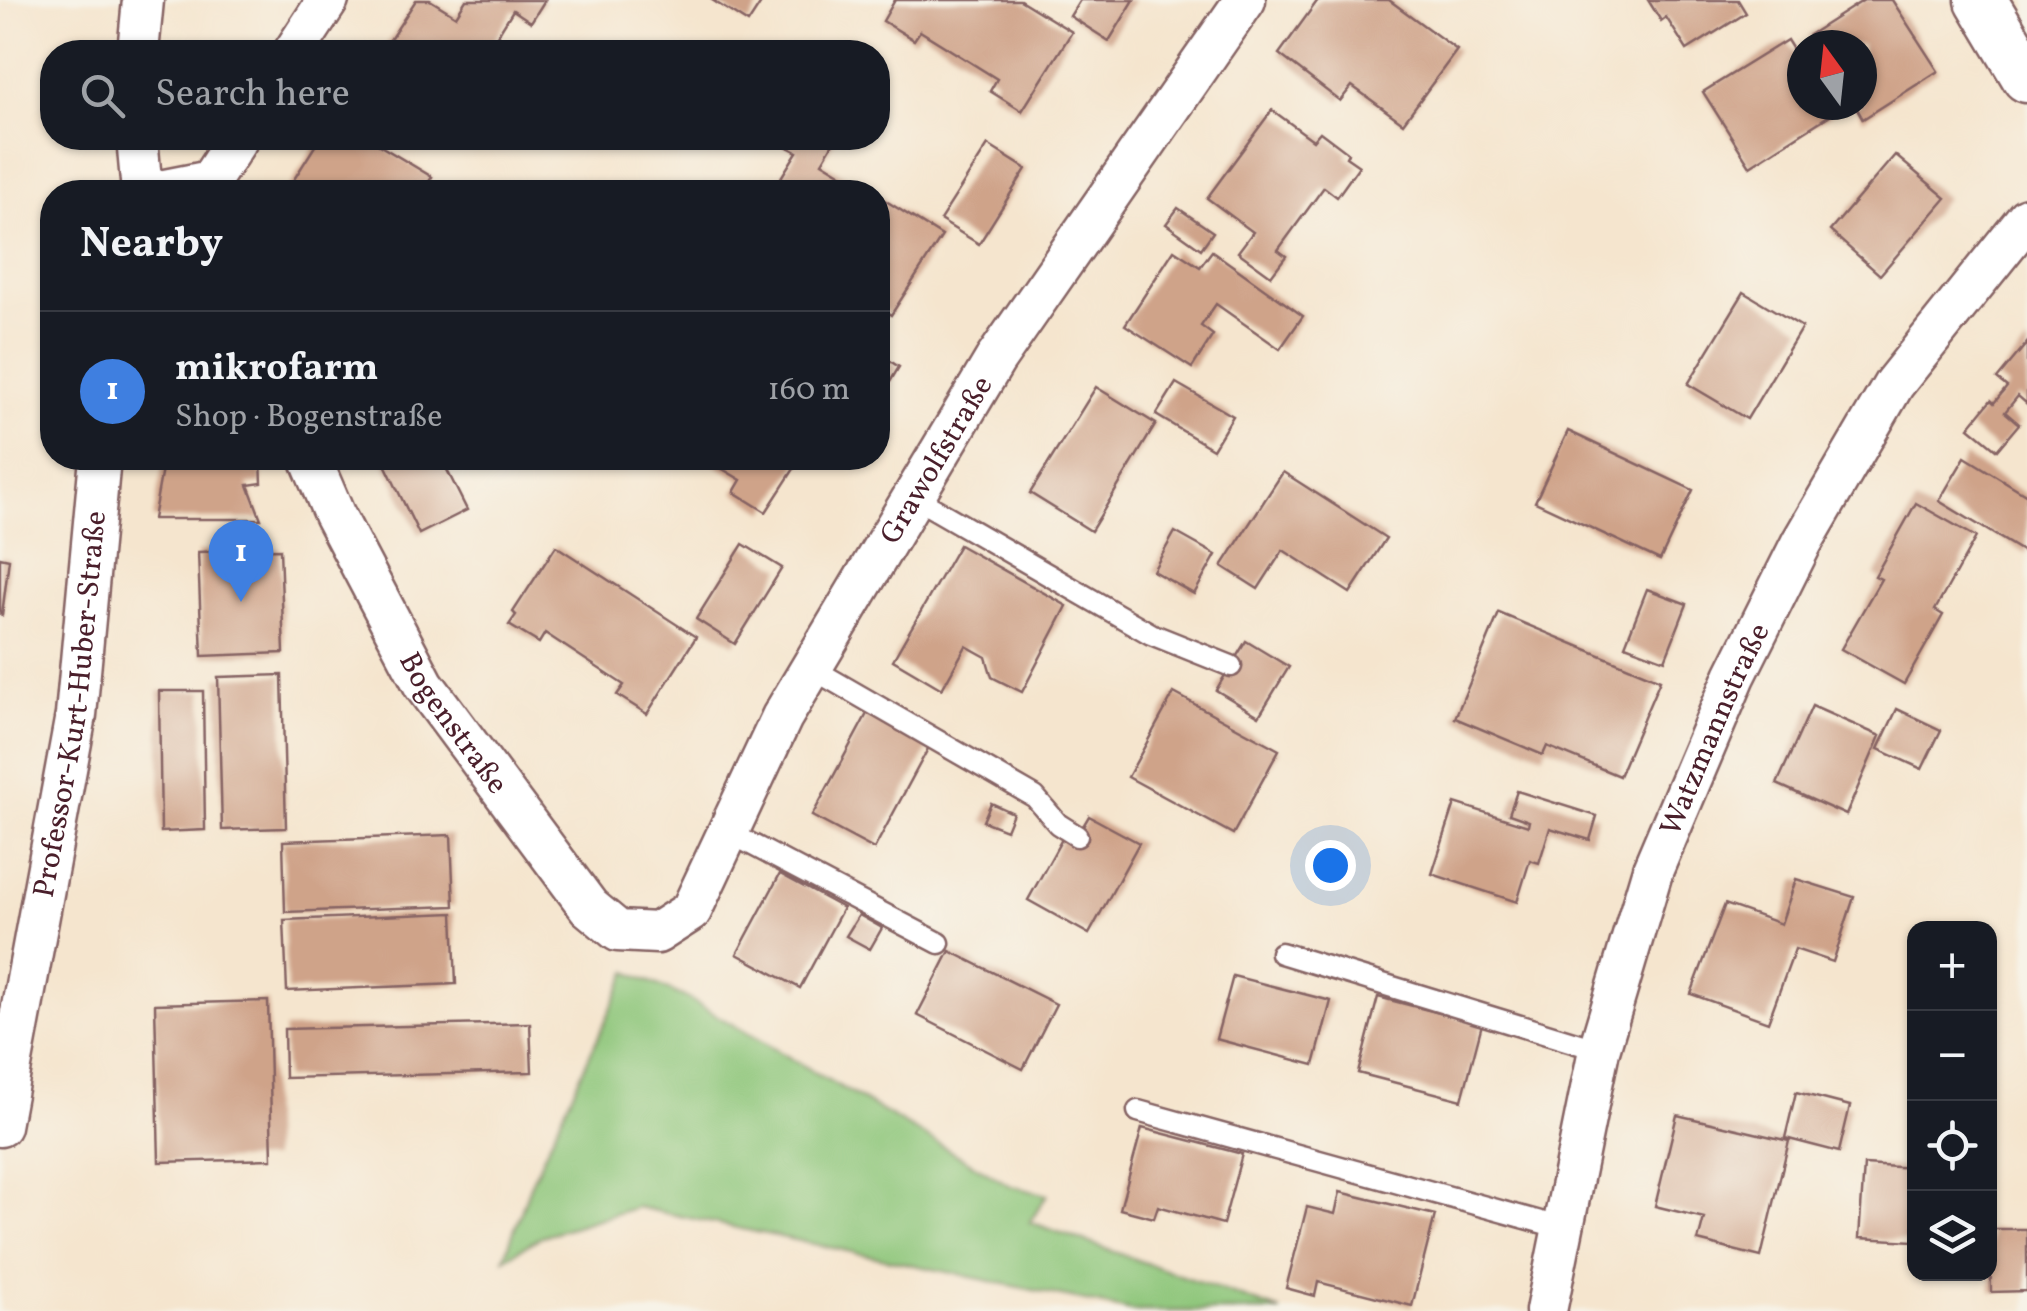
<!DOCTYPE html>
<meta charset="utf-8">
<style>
body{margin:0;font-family:Vollkorn,serif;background:#20242c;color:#f1f3f6}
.controls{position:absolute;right:30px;bottom:30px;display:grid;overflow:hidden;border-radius:20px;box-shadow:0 2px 8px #0004}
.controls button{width:90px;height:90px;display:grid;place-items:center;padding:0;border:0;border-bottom:2px solid #363941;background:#171b24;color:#f1f3f6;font:50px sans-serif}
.compass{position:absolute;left:1787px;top:30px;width:90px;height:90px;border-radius:50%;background:#171b24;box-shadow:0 2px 8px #0004;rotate:345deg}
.you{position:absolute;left:1330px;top:865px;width:35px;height:35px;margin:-25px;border:8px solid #fff;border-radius:50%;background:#1a73e8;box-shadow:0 0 0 15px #1a73e833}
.badge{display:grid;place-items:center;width:65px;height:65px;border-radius:50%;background:#2563eb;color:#fff;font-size:32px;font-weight:700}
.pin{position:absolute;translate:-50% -82px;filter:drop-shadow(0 2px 5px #0008)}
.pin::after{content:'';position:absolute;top:52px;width:35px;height:30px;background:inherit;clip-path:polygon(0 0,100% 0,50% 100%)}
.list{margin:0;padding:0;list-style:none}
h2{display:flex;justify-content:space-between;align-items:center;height:130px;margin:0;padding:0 40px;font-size:42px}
h2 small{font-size:32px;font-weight:400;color:#9ea1a6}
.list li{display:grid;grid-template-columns:65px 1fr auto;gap:30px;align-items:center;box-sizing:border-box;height:160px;padding:0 40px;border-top:2px solid #363941}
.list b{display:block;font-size:38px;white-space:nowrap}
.list p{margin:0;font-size:32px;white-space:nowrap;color:#9ea1a6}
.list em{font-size:32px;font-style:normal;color:#9ea1a6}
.icon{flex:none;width:55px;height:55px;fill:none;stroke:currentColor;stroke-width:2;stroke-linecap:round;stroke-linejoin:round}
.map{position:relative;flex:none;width:2027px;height:1311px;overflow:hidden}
.search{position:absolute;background:#171b24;box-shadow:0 2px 8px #0004;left:40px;top:40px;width:850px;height:110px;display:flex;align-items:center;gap:25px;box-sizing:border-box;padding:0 35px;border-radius:40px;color:#9ea1a6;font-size:38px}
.panel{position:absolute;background:#171b24;box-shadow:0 2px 8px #0004;left:40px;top:180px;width:850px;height:290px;border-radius:40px}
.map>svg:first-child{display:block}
</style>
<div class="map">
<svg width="2027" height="1311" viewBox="0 0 2027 1311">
<rect width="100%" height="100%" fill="#f7f3e8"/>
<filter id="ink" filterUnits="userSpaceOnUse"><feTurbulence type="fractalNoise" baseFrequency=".01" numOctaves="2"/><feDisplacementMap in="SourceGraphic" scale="20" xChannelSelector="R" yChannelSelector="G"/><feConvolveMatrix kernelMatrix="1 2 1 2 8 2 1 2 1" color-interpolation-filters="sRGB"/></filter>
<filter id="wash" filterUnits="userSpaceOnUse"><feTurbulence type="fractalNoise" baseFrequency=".0048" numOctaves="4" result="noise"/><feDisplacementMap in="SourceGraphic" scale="40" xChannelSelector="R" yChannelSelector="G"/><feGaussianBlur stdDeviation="2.25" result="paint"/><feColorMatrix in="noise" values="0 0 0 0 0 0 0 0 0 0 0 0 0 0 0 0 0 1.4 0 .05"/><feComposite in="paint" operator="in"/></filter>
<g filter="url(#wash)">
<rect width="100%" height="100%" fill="#f5e5ce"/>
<polygon fill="#8ec67a" stroke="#6c7252" stroke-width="2.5" points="628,972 685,997 1011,1186 1047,1195 1030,1222 1281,1311 1133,1311 637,1207 542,1236 504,1259 531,1183"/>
<g id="blocks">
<g fill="#cfa389">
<polygon points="416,0 430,0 456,16 466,0 545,0 531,22 513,10 492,44 489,41 481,52 382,52"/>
<polygon points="712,0 763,0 748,23"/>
<polygon points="895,0 1020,0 1072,32 1022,111 990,91 997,79 920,31 914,40 883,21"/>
<polygon points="1080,0 1134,0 1109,41 1070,16"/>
<polygon points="1318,0 1389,0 1457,50 1403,123 1352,86 1340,101 1279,54"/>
<polygon points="1648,0 1738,0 1746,13 1687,50 1666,17 1661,21"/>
<polygon points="1864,0 1892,0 1938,71 1863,119 1855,105 1862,105 1862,45 1816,45 1809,35"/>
<polygon points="1787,40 1802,64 1802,105 1828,105 1833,113 1750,166 1703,92"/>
<polygon points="1272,110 1313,140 1320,132 1348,153 1346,157 1359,166 1337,197 1324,187 1278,250 1286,256 1271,276 1238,252 1253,232 1207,198"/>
<polygon points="320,138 376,138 374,142 432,177 422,192 286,192"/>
<polygon points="788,138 836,138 822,162 871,192 772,192 797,152 784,145"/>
<polygon points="988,145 1026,169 979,244 940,220"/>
<polygon points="1895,155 1946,198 1880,275 1830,231"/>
<polygon points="878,196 942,236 891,315 878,306"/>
<polygon points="1178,208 1213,232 1201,249 1166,224"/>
<polygon points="1174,250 1200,267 1212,251 1303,316 1280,349 1216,304 1201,326 1213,335 1192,368 1125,325"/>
<polygon points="1744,292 1802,327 1747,419 1688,384"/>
<polygon points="2027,343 2027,404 2018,396 2005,412 2019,424 1997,450 1969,427 1991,400 1994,403 2007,387 1997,379"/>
<polygon points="878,353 899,367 878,402"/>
<polygon points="1176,383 1233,416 1213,449 1156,415"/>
<polygon points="1096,387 1156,424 1091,531 1030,493"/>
<polygon points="1568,431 1693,490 1660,560 1535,502"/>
<polygon points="1965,457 2027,495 2027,554 1939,501"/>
<polygon points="164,458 261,461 262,483 248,485 261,519 153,519"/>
<polygon points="382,458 441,458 467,510 419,534"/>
<polygon points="704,458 801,458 766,512 734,492 741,480"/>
<polygon points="1283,472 1386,538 1350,593 1283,550 1258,589 1222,566"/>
<polygon points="1916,503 1976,537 1935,610 1943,615 1904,684 1841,649 1881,579 1875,576"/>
<polygon points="1175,532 1216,555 1194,594 1153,571"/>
<polygon points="743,544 782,568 735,644 696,619"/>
<polygon points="959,545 1067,606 1022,692 992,677 986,657 966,646 942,689 893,660"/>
<polygon points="556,546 696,637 647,714 617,695 624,685 545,633 539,643 509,625 516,615 513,612"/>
<polygon points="280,549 284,653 202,656 198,552"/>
<polygon points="0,557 9,559 2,615 0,614"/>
<polygon points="1647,589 1687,604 1665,660 1625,645"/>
<polygon points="1499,613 1660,680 1619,776 1547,746 1543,755 1455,718"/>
<polygon points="1246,641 1289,667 1259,716 1216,690"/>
<polygon points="282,675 286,828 222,830 218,677"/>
<polygon points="159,691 203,691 205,830 161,832"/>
<polygon points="1174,693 1279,750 1233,834 1128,777"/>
<polygon points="1812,706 1880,736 1846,815 1777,784"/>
<polygon points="1897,709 1941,730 1922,769 1878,749"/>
<polygon points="868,712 930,745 874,849 812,816"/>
<polygon points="1517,791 1597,816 1590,840 1550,828 1539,863 1530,860 1517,902 1432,874 1455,803 1528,826 1529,821 1509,814"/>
<polygon points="991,803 1013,813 1006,830 983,821"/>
<polygon points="1089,816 1139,843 1089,934 1028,900 1062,839 1072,845"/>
<polygon points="451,835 454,906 285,912 283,841"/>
<polygon points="780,874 843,908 800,988 737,954"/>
<polygon points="1796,879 1854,897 1833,962 1795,949 1768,1022 1691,994 1725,904 1781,924"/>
<polygon points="453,913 456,984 287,991 284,920"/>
<polygon points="859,915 882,928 870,949 846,936"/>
<polygon points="950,951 1056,1004 1023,1069 917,1015"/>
<polygon points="1233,976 1331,1001 1314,1065 1216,1039"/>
<polygon points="1378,997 1482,1024 1462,1100 1358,1073"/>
<polygon points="268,1001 272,1159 159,1162 155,1004"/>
<polygon points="530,1023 532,1072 285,1078 284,1029"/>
<polygon points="1796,1092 1850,1106 1839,1152 1785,1138"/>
<polygon points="1677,1115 1789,1141 1761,1257 1698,1241 1704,1218 1655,1206"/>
<polygon points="1142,1128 1242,1154 1223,1224 1158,1206 1154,1218 1120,1209"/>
<polygon points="1864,1165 1914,1168 1914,1241 1859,1238"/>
<polygon points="1340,1192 1435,1215 1412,1306 1318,1282 1315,1296 1286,1288 1307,1207 1335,1214"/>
<polygon points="1990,1229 2027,1229 2027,1291 1991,1292"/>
</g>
</g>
</g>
<g filter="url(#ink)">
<use href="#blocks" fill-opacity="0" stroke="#866464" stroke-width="2.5"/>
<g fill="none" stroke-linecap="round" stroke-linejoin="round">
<g stroke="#866464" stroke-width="25">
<g id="service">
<polyline points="912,496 1151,634 1231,666"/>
<polyline points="813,669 1035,797 1058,824 1077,836"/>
<polyline points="728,832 939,943"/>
<polyline points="1281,953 1599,1050"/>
<polyline points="1138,1111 1562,1228"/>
</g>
</g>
<g stroke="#866464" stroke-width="45">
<g id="minor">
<polyline points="138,52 143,0"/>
<polyline points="294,52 328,0"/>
<polyline points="137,138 142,192"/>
<polyline points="154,192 210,181 238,138"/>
<path id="s1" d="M310 458 334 514 424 685 589 907 618 931 657 933 691 911 782 717 995 360 1245 0"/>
<path id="s2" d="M0 1126 76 715 100 458"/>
<path id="s3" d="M1546 1311 1599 1050 1653 869 1735 676 1802 542 1894 384 2027 218"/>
</g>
</g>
<g stroke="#866464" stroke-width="55">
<polyline id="tertiary" points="1981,0 2027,77"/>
</g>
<use href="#service" stroke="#fff" stroke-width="20"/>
<use href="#minor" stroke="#fff" stroke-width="40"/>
<use href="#tertiary" stroke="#fff" stroke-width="50"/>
</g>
</g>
<g text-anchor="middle" stroke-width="8" stroke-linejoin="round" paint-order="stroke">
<g font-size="30" fill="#4a1f2b" stroke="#f7f3e8">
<text dy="10" stroke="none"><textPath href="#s1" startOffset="1162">Grawolfstraße</textPath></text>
<text dy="10" stroke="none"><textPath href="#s2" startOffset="428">Professor-Kurt-Huber-Straße</textPath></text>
<text dy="10" stroke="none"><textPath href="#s1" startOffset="302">Bogenstraße</textPath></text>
<text dy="10" stroke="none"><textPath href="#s3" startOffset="608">Watzmannstraße</textPath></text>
</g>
</g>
</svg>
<div class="controls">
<button>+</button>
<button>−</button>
<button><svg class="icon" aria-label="locate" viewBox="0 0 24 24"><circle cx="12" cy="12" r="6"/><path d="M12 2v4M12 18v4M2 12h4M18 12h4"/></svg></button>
<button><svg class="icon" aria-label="layers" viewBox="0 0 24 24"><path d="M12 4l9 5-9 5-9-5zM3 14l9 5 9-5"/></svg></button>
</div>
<svg class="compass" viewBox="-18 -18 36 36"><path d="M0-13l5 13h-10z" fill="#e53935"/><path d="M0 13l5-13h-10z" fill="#9ea1a6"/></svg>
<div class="you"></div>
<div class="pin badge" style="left:241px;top:602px;background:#3f7fe0">1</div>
<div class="search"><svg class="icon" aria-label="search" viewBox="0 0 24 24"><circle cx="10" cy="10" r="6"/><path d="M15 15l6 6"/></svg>Search here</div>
<section class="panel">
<h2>Nearby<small></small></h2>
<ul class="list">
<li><span class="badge" style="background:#3f7fe0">1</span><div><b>mikrofarm</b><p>Shop · Bogenstraße</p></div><em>160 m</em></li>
</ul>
</section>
</div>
